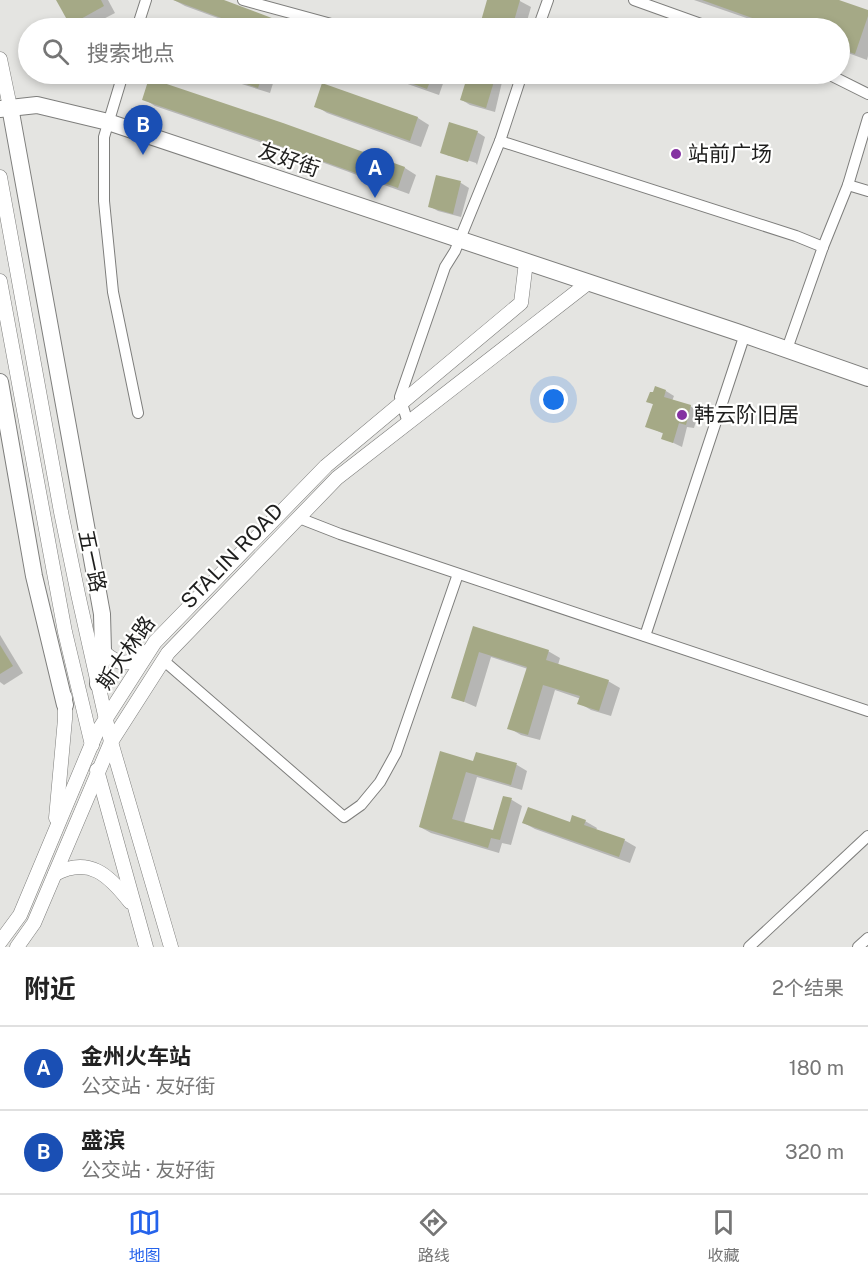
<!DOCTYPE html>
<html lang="zh">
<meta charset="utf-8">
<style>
body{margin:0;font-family:"Public Sans","Noto Sans SC",sans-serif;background:#f6f6f6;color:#222}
.you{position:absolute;left:554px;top:400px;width:21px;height:21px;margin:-15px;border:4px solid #fff;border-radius:50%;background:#1a73e8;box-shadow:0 0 0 9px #1a73e833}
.badge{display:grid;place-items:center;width:39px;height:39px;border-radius:50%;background:#2563eb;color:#fff;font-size:20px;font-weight:700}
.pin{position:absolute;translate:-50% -50px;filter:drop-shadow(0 2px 3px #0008)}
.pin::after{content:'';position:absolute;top:32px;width:21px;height:18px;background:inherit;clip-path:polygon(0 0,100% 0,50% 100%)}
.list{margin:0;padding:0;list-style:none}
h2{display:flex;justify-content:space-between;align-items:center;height:78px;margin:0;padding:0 24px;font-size:26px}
h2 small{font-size:20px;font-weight:400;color:#767676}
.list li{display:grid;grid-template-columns:39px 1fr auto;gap:18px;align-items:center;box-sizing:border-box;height:84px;padding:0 24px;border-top:2px solid #e0e0e0}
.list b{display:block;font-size:22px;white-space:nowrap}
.list p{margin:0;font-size:20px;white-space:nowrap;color:#767676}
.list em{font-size:20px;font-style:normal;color:#767676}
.icon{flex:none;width:33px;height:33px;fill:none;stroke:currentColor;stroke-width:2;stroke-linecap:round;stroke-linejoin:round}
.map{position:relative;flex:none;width:868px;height:947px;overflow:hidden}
.search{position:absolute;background:#fff;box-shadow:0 3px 9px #0003;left:18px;right:18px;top:18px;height:66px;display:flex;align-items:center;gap:15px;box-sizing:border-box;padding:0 21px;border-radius:33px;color:#767676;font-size:22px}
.sheet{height:246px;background:#fff}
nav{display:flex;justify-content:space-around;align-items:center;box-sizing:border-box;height:84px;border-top:2px solid #e0e0e0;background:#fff;font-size:16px;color:#767676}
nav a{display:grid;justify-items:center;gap:3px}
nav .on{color:#2563eb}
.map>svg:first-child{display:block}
</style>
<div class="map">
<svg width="868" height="947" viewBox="0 0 868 947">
<rect width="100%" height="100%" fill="#e4e4e1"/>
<g fill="#0003">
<polygon points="57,0 108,0 115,13 86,28 79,28 71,24"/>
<polygon points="174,0 220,0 296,28 245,28 185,6"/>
<polygon points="489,0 518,0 531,7 525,28 480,28"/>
<polygon points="694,0 835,0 868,12 868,56 867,60 840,50 840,28 776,28"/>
<polygon points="210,74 276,74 270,93"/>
<polygon points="379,74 443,74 446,75 439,95"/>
<polygon points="470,74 481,74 502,82 495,112 470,105 462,100"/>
<polygon points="323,85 418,118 429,125 421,147 327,113 316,106"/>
<polygon points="144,99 283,124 405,168 416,175 409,194 275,145 274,147 155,106"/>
<polygon points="477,132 485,137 477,165 476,163 449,154 449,156 442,152"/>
<polygon points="437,177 461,183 469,188 461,217 438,211 429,206"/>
<polygon points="666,391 674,396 672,401 690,406 699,411 694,428 687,427 682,447 663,438 664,434 647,426 654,405 648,401"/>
<polygon points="474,628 548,651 560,658 558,665 608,681 620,688 611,716 591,710 579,703 581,699 555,690 540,740 521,735 509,728 528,669 491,657 476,707 453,697"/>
<polygon points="0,635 23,673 4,685 0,682"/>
<polygon points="441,753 474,763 477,754 517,765 527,771 522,790 477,777 464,823 494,832 504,798 512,800 522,806 511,845 502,843 499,853 431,833 420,827"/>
<polygon points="585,821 597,828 596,830 624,840 636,847 630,863 535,829 524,823 571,824"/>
</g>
<g fill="#a5a986">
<polygon points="56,0 101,0 104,6 70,25"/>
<polygon points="173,0 224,0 298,28 248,28"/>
<polygon points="487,0 520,0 512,28 479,28"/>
<polygon points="702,0 839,0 868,10 868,16 855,54 840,49 840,28 780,28"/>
<polygon points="220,74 263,74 258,88 219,75"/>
<polygon points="386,74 433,74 427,89"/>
<polygon points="468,74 486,74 494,76 495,78 486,108 460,100"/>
<polygon points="149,78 283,123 405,167 398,188 263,140 262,141 142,100"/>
<polygon points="322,83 418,117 410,141 314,107"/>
<polygon points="449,122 478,131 468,162 440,153"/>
<polygon points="436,175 461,181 453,214 428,207"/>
<polygon points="655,386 666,390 664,397 691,405 686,425 679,423 673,443 661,439 663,433 645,427 653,404 646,402 650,392 653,392"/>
<polygon points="473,626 549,650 546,660 609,680 599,711 577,704 580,696 543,685 528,735 507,729 527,667 479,652 464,702 451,698"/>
<polygon points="0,645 13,666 0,674"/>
<polygon points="440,751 473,761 476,752 517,763 511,785 466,772 452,819 493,830 503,796 512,798 500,840 491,838 488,848 419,827"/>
<polygon points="528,807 570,822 572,815 586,820 584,825 625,839 619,857 522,823"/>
</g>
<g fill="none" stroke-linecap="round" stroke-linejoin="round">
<g stroke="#7e7e7c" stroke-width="12">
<g id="minor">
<polyline points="243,0 346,28"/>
<polyline points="634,0 712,28"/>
<polyline points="137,28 146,0"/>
<polyline points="538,28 548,0"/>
<polyline points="123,74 104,137 104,201 113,292 138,413"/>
<polyline points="501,74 520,79"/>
<polyline points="828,74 868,94"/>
<polyline points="500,141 796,236 823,247"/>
<polyline points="848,185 868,191"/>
<polyline points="787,349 823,247 848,185 868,118"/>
<polyline points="408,423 400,397 445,267 455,251 500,141 522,74"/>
<polyline points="299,518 340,534 868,711"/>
<polyline points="645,636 745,334"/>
<polyline points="163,660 344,817 361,805 380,782 396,753 458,574"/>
<polyline points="749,947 868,836"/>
<polyline points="858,947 868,938"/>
</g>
</g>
<g stroke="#7e7e7c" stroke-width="15">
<g id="major">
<polyline points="0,59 10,107"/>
<polyline points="0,177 61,512 78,594 111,742 171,947"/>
<polyline points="0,281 65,632 92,745"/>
<path d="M98 647C115 663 126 670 144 652"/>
<polyline points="97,770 146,947"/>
<polyline points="56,818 65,719 65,697"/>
<path d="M55 874C89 856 109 875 130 902"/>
<polyline points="0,942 20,915 96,734 155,642 326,466 521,303 526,262"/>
<polyline points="17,947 34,923 111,742 168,653 337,478 588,283"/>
</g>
</g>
<g stroke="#7e7e7c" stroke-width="18">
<g id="highway">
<polyline points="10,107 102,614 103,651 98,684"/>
<polyline points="0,109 37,105 108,122 737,332 868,378"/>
<polyline points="0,382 34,576 65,705"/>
</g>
</g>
<use href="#minor" stroke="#fff" stroke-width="10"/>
<use href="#major" stroke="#fff" stroke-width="14"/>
<use href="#highway" stroke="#fff" stroke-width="16"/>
</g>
<g fill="#8533a2" stroke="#fffffe" stroke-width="2">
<circle cx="676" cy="154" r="6"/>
<circle cx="682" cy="415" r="6"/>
</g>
<g text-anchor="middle" stroke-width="4.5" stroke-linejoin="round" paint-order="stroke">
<g font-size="21" fill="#1e1e1d" stroke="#fffffe" text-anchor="start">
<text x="688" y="161">站前广场</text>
<text x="694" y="422">韩云阶旧居</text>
</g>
<g font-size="21" fill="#1e1e1d" stroke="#fffffe">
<text transform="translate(289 160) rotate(19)" y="7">友好街</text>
<text transform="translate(232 556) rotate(-46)" y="7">STALIN ROAD</text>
<text transform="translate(92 561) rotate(78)" y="7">五一路</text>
<text transform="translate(126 653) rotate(-55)" y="7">斯大林路</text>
</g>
</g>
</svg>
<div class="you"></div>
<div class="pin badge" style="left:375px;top:198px;background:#1a4fb4">A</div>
<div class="pin badge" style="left:143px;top:155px;background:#1a4fb4">B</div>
<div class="search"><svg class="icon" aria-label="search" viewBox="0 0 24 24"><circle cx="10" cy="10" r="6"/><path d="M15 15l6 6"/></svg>搜索地点</div>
</div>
<section class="sheet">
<h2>附近<small>2个结果</small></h2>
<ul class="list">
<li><span class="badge" style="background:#1a4fb4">A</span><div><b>金州火车站</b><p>公交站 · 友好街</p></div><em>180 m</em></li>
<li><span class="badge" style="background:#1a4fb4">B</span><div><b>盛滨</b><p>公交站 · 友好街</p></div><em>320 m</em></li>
</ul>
</section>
<nav>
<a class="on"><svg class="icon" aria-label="map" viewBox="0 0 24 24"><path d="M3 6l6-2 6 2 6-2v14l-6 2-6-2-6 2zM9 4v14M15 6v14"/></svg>地图</a>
<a><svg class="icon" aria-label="directions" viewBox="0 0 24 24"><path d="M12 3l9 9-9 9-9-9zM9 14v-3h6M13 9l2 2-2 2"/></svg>路线</a>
<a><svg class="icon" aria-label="saved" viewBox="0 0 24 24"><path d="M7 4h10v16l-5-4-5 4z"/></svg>收藏</a>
</nav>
